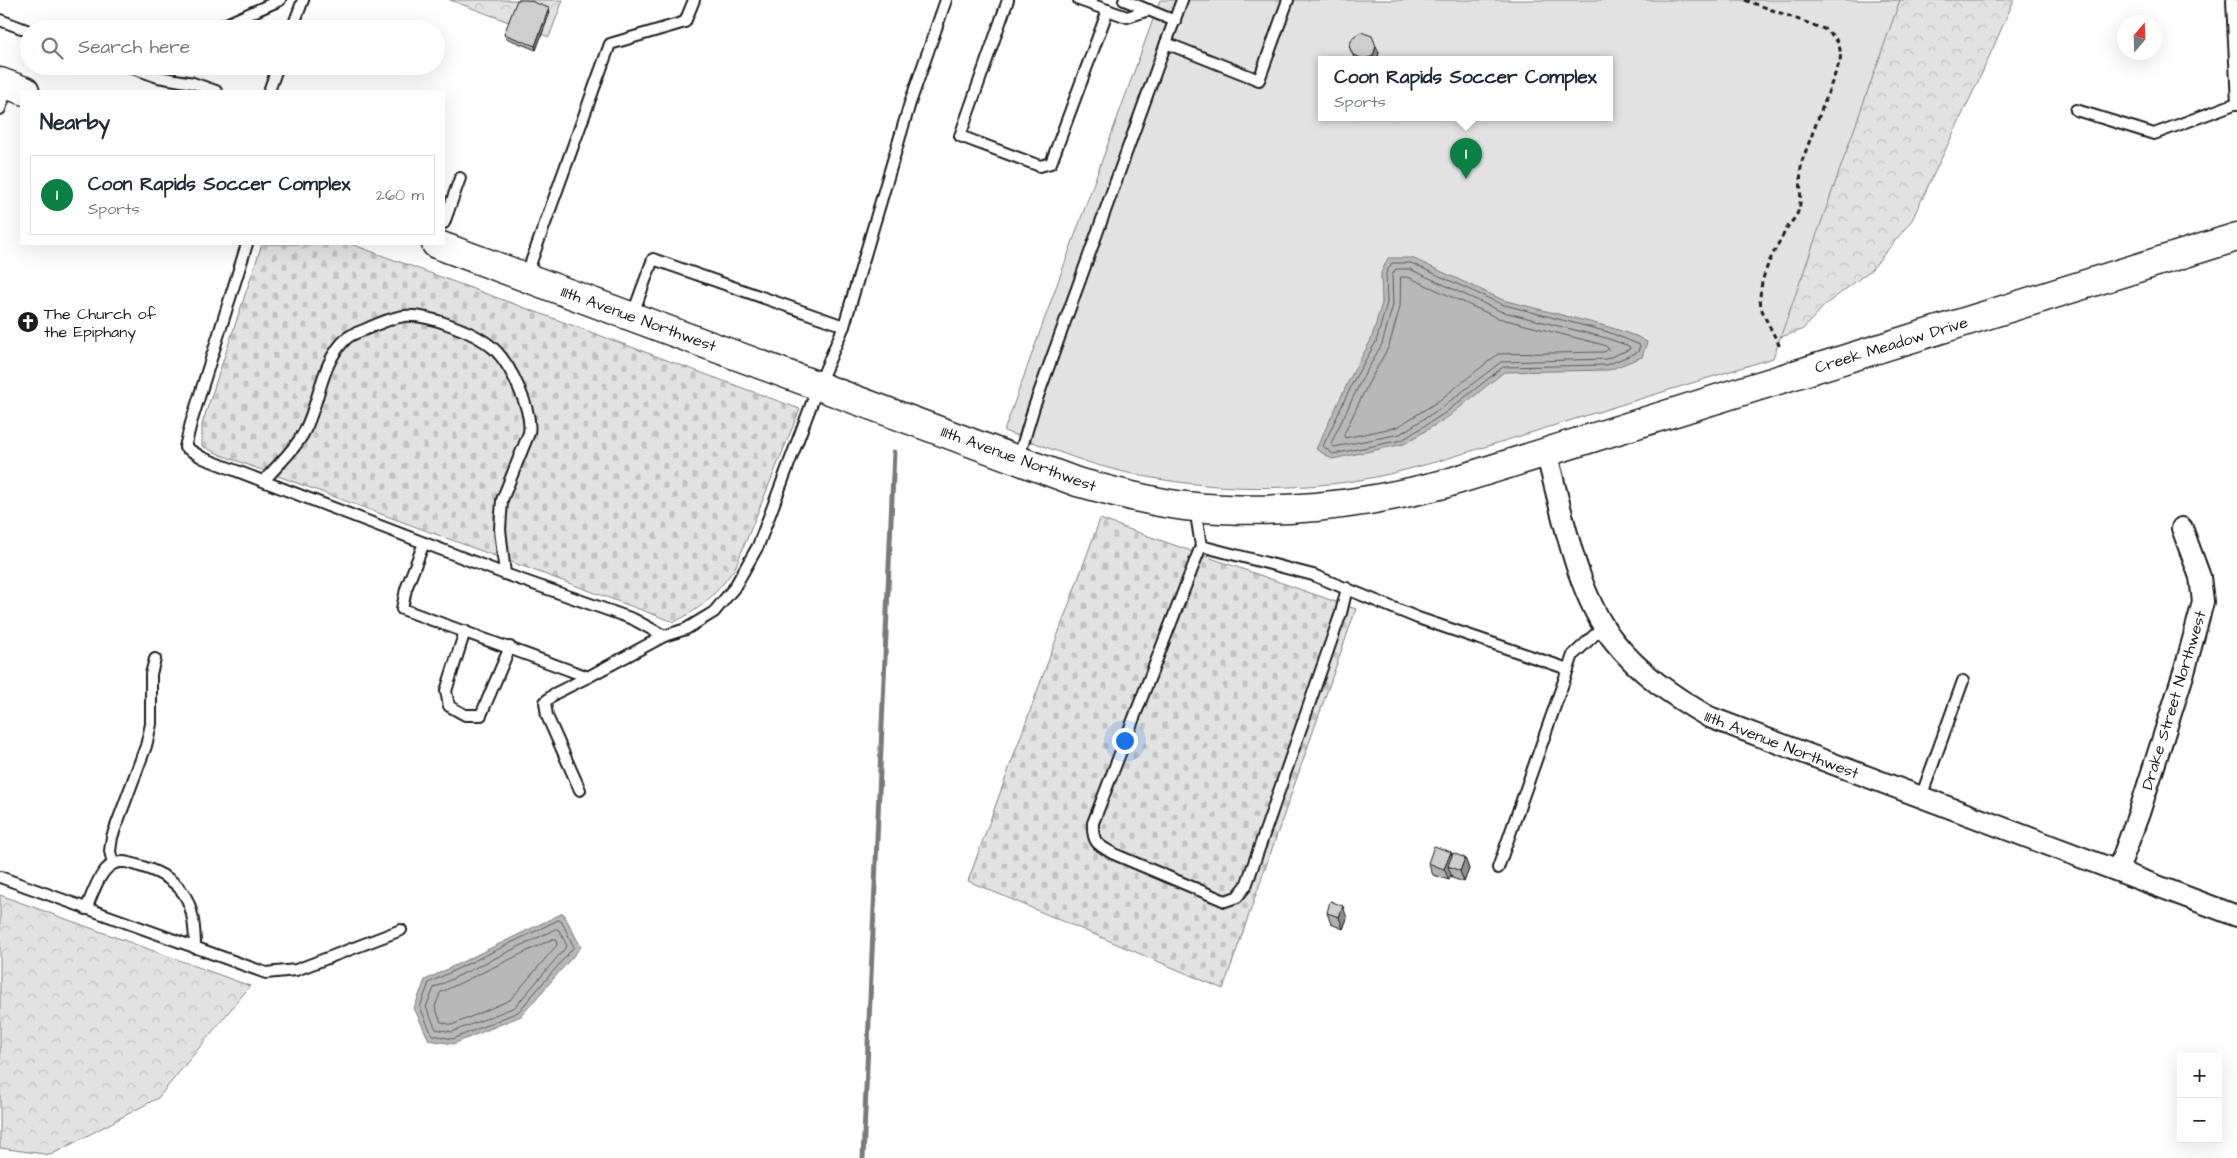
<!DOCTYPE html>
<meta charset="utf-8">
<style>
body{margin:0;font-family:"Architects Daughter",sans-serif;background:#f2f2f3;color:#1f2937}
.controls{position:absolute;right:15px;bottom:15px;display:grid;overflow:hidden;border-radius:0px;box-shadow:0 5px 20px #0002}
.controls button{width:45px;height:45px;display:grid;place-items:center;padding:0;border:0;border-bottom:1px solid #e0e1e3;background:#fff;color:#1f2937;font:25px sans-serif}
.compass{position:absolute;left:2117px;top:15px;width:45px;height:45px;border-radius:50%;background:#fff;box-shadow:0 5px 20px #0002;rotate:19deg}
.you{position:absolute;left:1124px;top:740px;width:18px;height:18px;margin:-12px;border:4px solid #fff;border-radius:50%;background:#1a73e8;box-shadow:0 0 0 8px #1a73e833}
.badge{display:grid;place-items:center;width:32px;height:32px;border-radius:50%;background:#0b8043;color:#fff;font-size:16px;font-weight:700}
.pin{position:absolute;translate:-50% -41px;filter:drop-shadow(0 1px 2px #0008)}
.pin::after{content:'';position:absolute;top:26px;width:18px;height:15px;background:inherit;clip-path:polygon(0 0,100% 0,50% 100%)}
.popup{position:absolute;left:1318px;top:56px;width:295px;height:65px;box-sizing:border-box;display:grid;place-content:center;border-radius:0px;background:#fff;filter:drop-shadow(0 1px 4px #0005);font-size:16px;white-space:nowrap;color:#747a83}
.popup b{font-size:19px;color:#1f2937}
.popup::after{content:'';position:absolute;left:50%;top:100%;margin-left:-10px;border:10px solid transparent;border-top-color:#fff}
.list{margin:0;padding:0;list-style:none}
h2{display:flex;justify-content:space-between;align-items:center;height:65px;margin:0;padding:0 20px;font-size:21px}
h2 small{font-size:16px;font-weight:400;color:#747a83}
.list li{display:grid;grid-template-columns:32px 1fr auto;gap:15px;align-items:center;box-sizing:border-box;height:80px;margin:0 10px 10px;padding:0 10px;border:1px solid #e0e1e3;border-radius:0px}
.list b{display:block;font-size:19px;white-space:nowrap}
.list p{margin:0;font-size:16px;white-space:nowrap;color:#747a83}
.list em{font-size:16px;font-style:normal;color:#747a83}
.icon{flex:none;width:28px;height:28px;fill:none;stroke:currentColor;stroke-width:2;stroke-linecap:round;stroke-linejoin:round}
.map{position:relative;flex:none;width:2237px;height:1158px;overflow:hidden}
.search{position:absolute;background:#fff;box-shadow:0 5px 20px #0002;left:20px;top:20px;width:425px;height:55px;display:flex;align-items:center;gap:12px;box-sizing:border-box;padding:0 18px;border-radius:28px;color:#747a83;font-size:19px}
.panel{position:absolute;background:#fff;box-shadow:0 5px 20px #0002;left:20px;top:90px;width:425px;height:155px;border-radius:0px}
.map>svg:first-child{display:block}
</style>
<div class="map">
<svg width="2237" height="1158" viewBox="0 0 2237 1158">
<defs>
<pattern id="forest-crowns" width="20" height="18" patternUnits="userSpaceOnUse" patternTransform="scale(1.25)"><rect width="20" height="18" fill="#e2e2e2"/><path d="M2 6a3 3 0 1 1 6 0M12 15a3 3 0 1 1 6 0" fill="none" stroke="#c1c1c1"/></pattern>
<pattern id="cemetery-stones" width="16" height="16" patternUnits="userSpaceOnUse" patternTransform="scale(1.25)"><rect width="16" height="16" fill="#e2e2e2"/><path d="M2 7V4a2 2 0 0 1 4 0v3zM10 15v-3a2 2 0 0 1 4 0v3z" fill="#c1c1c1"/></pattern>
</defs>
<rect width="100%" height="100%" fill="#fff"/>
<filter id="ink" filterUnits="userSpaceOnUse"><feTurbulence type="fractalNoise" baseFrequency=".02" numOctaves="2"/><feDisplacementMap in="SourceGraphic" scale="10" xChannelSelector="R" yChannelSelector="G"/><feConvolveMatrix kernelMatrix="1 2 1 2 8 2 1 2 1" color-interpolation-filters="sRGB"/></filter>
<g filter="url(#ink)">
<g fill="url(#forest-crowns)" stroke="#7f7f7f">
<polygon points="450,0 563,0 549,37"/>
<polygon points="1881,0 2014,0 1982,73 1912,220 1872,269 1825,305 1802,330 1658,377"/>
<polygon points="0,895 250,986 158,1098 51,1155 0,1148"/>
</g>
<g fill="url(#cemetery-stones)" stroke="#7f7f7f">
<path d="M262 244H351L800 409 735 568C717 593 702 609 674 622L221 455 202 446V424Z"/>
<polygon points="1100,519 1356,609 1223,989 968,881"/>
</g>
<path fill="#e2e2e2" stroke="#7f7f7f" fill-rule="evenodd" d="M1160 0H1900L1773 358 1439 461C1406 470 1373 479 1339 483 1265 492 1184 488 1112 469 1075 460 1040 444 1004 431ZM1322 60H1610V118H1322Z"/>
<g fill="#b8b8b8" stroke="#7a7a7a">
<polygon points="1388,258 1412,258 1503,300 1609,327 1636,336 1647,342 1642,357 1609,370 1504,372 1448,417 1404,444 1332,459 1316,449 1351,376 1371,340 1382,303 1381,273"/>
<polygon points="563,913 581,947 521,1016 453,1044 429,1040 414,1008 425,980"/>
</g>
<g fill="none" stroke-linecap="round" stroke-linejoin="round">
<g stroke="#5a5a5a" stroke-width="1">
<polygon points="1392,263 1411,263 1501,304 1608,332 1640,345 1638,352 1607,365 1503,367 1445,413 1402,440 1333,454 1323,446 1355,378 1376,342 1387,303 1386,274"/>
<polygon points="1396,269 1410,269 1500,311 1606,338 1629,346 1630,349 1606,359 1501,362 1441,408 1400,434 1334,447 1331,443 1361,381 1382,344 1393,305 1392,276"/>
<polygon points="1401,277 1408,277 1498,318 1604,345 1609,349 1604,352 1498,354 1437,402 1397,427 1345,438 1344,434 1368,384 1389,346 1400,307"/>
<polygon points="559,920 562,922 574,947 518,1012 453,1039 432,1035 420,1007 429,983"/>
<polygon points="556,929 559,930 567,946 515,1007 452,1032 436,1029 426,1007 434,988"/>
<polygon points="553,939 556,939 557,945 510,1000 452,1025 441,1022 435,1007 440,993"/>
</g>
<polyline stroke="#7a7a7a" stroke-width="5" points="863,1158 894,452"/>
<g stroke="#1c1c1c" stroke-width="14">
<g id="lane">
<polyline points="1008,0 960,136 1040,166 1051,163 1108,10"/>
<polyline points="1079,0 1127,17 1149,10"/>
<polyline points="1124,0 1175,21"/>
<polyline points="1182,0 1166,43 1259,80 1288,0"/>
<polyline points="2232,0 2237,104"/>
<polyline points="0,20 29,31"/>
<polyline points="215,29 280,0"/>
<polyline points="292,29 303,0"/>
<polyline points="127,66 158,77 193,83 216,91"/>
<polyline points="269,91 278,66"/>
<polyline points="0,109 8,86"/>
<polyline points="2076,110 2154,134 2237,103"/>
<polyline points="444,223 460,178"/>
<polyline points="247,244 191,423 185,447 203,458 505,574 633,619 664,636 686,629 714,612 734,588 758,546 819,384 844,326 910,103 946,0"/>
<polyline points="526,276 610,44 685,22 694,0"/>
<polyline points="632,316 653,259 844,326"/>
<polyline points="1018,460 1034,407 1166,43"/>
<path d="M264 481C277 465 293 452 303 434 320 404 320 362 347 338 352 334 359 332 364 330 377 324 391 318 404 316 428 314 475 332 493 348 510 363 533 411 529 433L502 500 500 529 505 574"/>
<polyline points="1195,508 1201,546 1313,575 1418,618 1568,669"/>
<polyline points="424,543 406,589 402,609 588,677 664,636"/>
<path d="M1201 546 1093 823C1092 843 1098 845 1114 854L1225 901 1237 897 1246 886 1341 613 1347 588"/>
<polyline points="465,631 446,691 449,706 465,715 481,715 510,647"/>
<polyline points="580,790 547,716 545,702 554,694 588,677"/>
<polyline points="1921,797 1963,681"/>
<polyline points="113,864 110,851 112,837 146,746 151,724 151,674 155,659"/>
<polyline points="1498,868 1573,655 1604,626"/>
<polyline points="0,877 266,973 296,970 401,930"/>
<path d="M86 909C92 896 99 871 113 864 122 859 133 864 143 867 187 881 195 905 195 948"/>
</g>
</g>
<g stroke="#1c1c1c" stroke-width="24">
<g id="street">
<path d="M1546 452C1562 510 1576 594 1614 641 1640 674 1673 696 1709 717L2237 916"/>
<polyline points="2118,870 2139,813 2185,669 2203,602 2200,577 2182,528"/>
</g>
</g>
<g stroke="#1c1c1c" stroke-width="31">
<g id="secondary">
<polyline points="0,82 25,91"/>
<path d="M436 244 1077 482C1113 491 1149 502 1185 506 1274 516 1358 506 1444 484L2237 237"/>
</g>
</g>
<path stroke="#1c1c1c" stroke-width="3" stroke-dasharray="5 4" stroke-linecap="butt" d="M1745 0 1824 29C1837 37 1842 46 1840 61L1802 161C1798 177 1804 200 1797 214 1794 220 1789 224 1786 230 1774 251 1754 285 1762 310 1767 323 1775 336 1781 349"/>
<use href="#lane" stroke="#fff" stroke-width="10"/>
<use href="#street" stroke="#fff" stroke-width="20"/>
<use href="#secondary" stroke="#fff" stroke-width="28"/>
</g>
<g fill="#b1b1b1" stroke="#1c1c1c">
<polygon points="550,12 536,50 506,38 504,34"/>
<polygon points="1349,46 1376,46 1379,53 1377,60 1355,60"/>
<polygon points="1451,852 1452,855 1465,858 1469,869 1464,882 1452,878 1451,875 1449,880 1433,875 1428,863"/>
<polygon points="1327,913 1347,918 1343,929 1331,924"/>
</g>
<g fill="#909090" stroke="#1c1c1c">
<polygon points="549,8 550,12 536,50 535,46"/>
<polygon points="1376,46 1379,53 1377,60 1375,60 1373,56"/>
<polygon points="1451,852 1455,864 1448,866 1451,875 1449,880 1444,869"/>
<polygon points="1465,858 1469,869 1464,882 1460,871"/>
<polygon points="1343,906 1347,918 1343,929 1339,917"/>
</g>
<g fill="#cecece" stroke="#1c1c1c">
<polygon points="517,0 528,0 549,8 535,46 504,34"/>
<polygon points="1361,32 1372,36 1376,46 1373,56 1364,59 1353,55 1349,46 1353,37"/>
<polygon points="1434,846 1451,852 1444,869 1428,863"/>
<polygon points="1453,853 1465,858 1460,871 1448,866"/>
<polygon points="1330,901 1343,906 1339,917 1327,913"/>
</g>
</g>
<defs>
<g id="church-disc" transform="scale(1.125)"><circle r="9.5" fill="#1c1c1c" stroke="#fff"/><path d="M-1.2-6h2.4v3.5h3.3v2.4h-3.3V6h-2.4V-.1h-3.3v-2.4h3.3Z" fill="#fff"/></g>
</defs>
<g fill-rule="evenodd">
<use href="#church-disc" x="28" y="322"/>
</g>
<g text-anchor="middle" stroke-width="5" stroke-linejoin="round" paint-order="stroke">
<g font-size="16" fill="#1c1c1c" stroke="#fff" text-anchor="start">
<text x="44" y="319">The Church of<tspan x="44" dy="18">the Epiphany</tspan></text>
</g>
<g font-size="16" fill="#1c1c1c" stroke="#fff">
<text transform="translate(639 318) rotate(20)" y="6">111th Avenue Northwest</text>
<text transform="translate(1891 344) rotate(-17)" y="6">Creek Meadow Drive</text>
<text transform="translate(1019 458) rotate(20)" y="6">111th Avenue Northwest</text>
<text transform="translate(2173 700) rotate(-73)" y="6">Drake Street Northwest</text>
<text transform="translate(1782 744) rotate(21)" y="6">111th Avenue Northwest</text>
</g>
</g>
</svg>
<div class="controls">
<button>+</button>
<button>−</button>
</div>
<svg class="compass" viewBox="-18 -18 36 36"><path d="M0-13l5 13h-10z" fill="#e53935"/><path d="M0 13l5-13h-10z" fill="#747a83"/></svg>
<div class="you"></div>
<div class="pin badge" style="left:1466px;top:179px">1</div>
<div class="popup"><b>Coon Rapids Soccer Complex</b>Sports</div>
<div class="search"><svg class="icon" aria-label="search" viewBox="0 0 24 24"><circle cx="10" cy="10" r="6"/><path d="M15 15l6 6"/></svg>Search here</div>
<section class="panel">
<h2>Nearby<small></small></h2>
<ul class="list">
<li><span class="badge">1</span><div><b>Coon Rapids Soccer Complex</b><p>Sports</p></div><em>260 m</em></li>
</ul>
</section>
</div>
